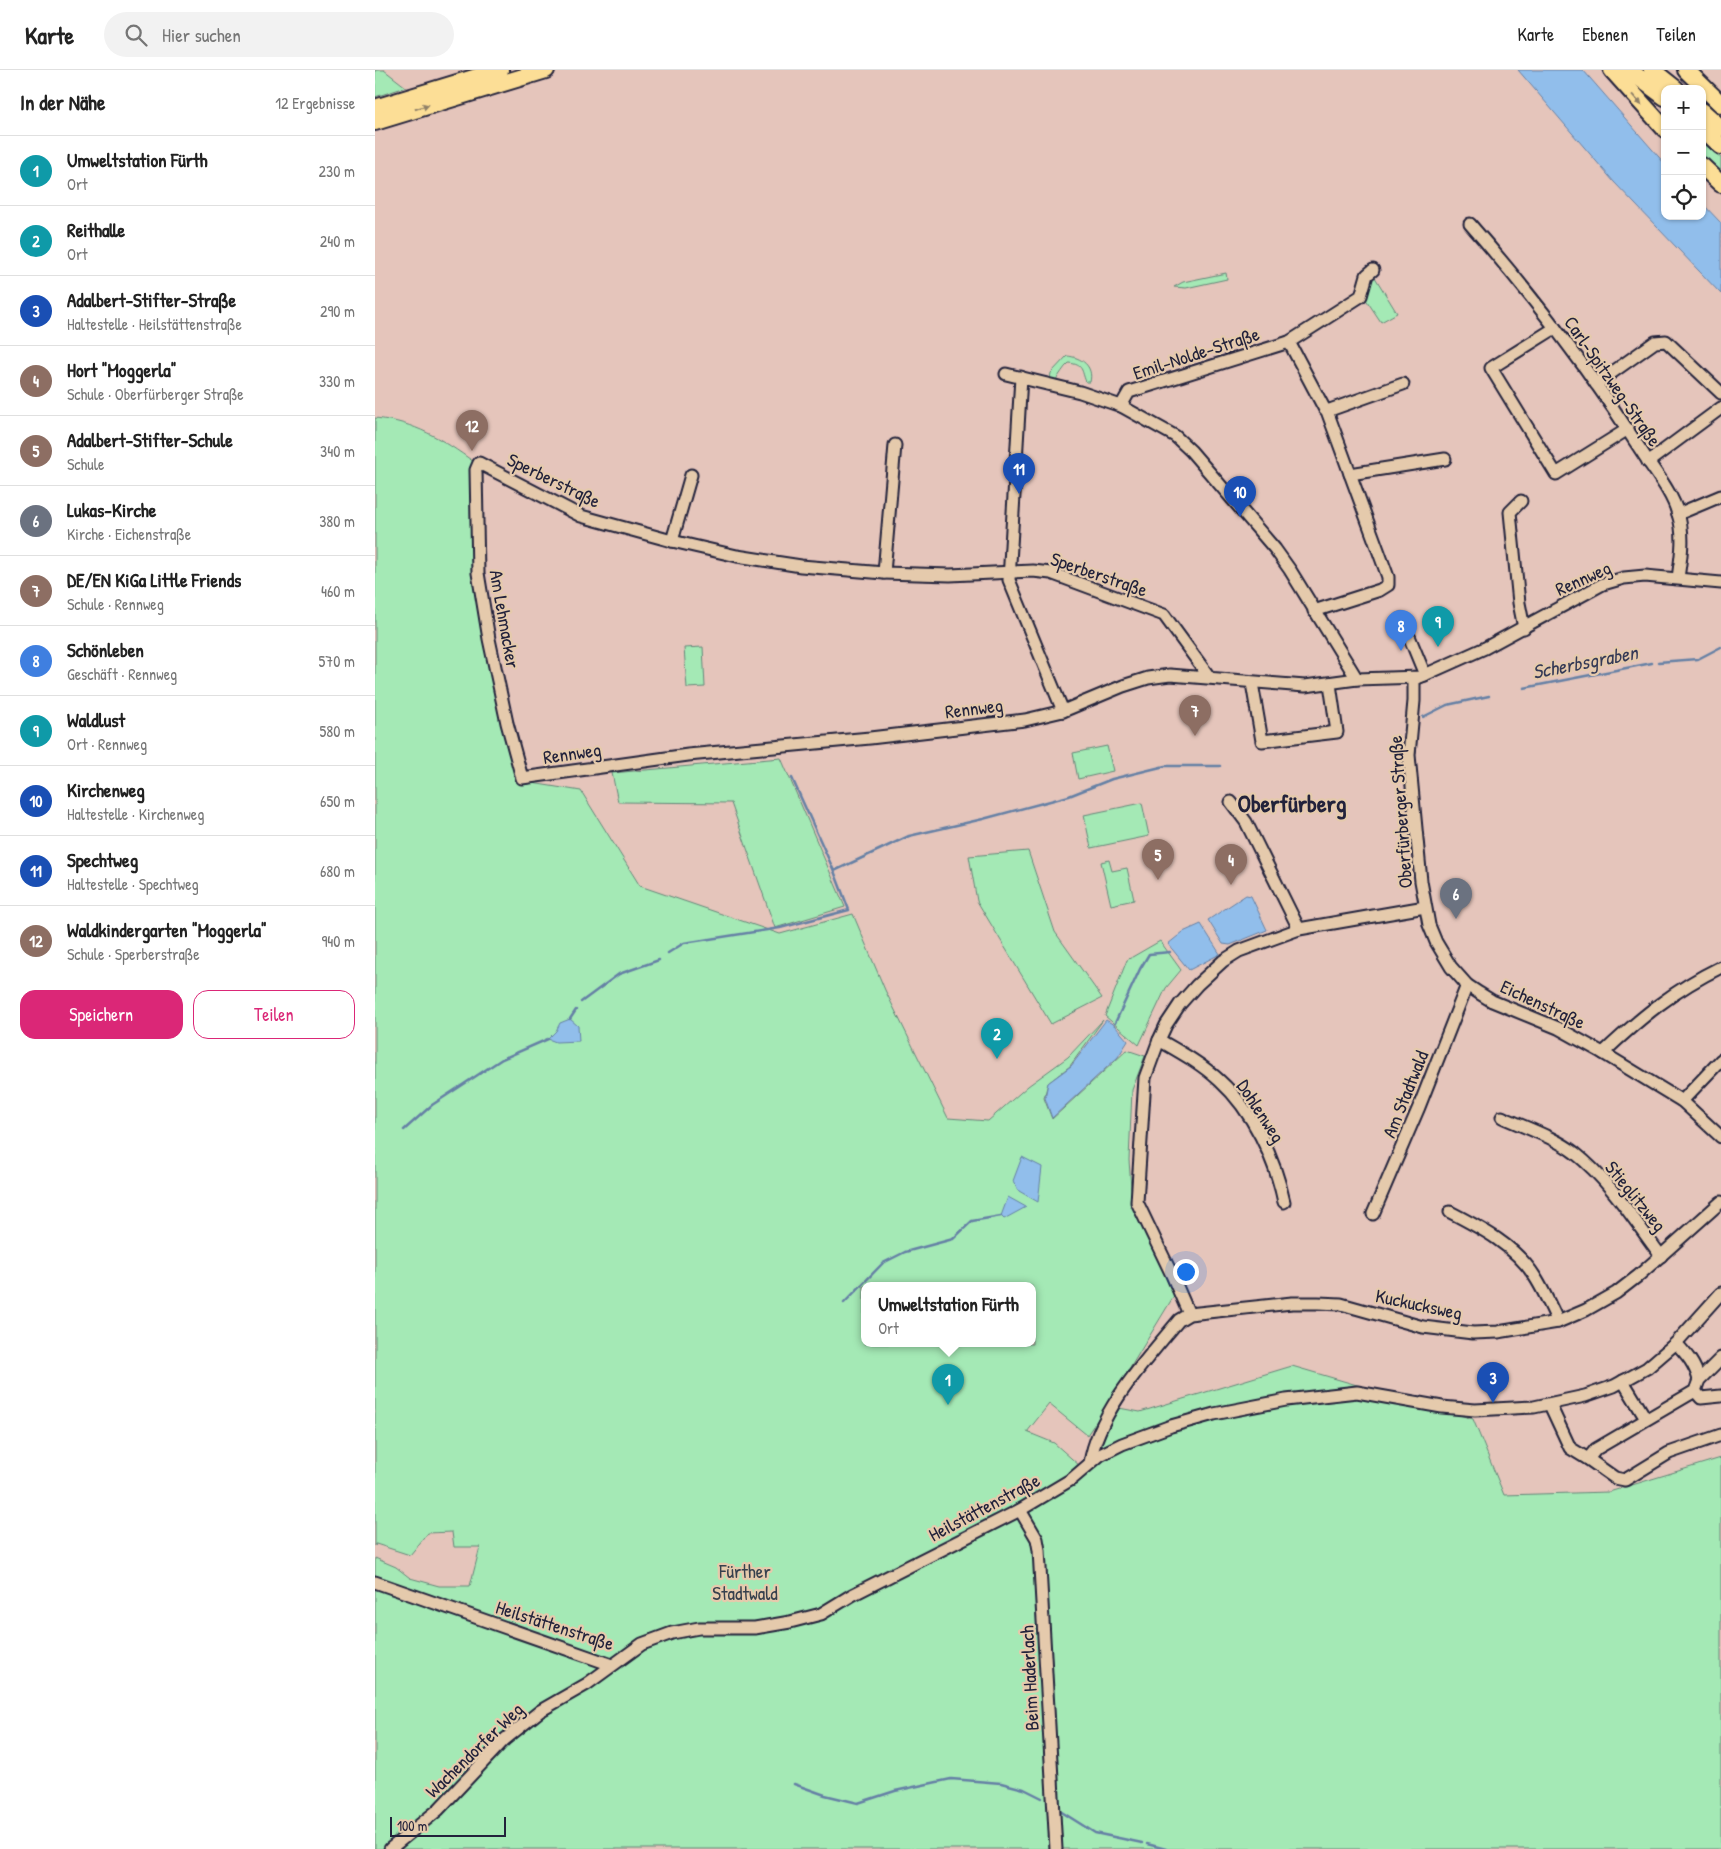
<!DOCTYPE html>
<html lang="de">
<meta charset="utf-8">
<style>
body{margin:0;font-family:"Patrick Hand",sans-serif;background:#f2f2f2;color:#222}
.controls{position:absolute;right:15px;top:15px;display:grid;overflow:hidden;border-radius:10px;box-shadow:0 1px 4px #0004}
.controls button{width:45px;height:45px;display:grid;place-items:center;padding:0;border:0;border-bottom:1px solid #e0e0e0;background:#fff;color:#222;font:25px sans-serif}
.scale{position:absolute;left:15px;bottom:12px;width:116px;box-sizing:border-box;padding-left:5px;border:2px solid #22223b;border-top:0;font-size:14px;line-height:18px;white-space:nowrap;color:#22223b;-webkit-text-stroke:4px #e5caac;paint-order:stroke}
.you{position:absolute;left:810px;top:1201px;width:18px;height:18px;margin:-12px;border:4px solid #fff;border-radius:50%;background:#1a73e8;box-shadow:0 0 0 8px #1a73e833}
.badge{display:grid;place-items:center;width:32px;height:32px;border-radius:50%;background:#db2777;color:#fff;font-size:16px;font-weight:700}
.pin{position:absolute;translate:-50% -41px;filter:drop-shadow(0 1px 2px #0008)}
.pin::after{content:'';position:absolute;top:26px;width:18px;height:15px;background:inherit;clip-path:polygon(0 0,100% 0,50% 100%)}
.popup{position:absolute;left:486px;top:1212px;width:175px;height:65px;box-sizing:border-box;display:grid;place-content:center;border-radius:10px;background:#fff;filter:drop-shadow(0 1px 4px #0005);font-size:16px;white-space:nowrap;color:#767676}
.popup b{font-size:19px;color:#222}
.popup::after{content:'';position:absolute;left:50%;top:100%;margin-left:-10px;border:10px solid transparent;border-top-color:#fff}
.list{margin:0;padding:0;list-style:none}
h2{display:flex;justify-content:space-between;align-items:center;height:65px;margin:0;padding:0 20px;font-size:21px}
h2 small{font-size:16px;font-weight:400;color:#767676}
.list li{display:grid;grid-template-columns:32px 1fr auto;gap:15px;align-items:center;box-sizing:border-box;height:70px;padding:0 20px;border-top:1px solid #e0e0e0}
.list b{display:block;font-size:19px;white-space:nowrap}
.list p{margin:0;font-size:16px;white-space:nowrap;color:#767676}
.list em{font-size:16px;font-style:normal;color:#767676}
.actions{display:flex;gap:10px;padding:15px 20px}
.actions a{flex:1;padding:11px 0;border:1px solid #db2777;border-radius:15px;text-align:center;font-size:18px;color:#db2777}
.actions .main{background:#db2777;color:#fff}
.icon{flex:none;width:28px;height:28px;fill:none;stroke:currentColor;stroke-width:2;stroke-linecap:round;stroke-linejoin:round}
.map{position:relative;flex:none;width:1346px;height:1779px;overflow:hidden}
header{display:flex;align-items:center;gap:30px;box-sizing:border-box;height:70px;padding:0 25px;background:#fff;border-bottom:1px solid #e0e0e0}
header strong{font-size:24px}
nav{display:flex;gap:28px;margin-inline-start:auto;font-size:18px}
.search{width:350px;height:45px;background:#f2f2f2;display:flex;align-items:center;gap:12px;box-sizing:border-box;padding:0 18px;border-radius:28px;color:#767676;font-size:19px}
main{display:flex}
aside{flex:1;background:#fff}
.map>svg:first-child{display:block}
</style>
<header>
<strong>Karte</strong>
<div class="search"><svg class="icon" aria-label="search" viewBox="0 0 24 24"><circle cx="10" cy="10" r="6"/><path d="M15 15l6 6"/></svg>Hier suchen</div>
<nav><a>Karte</a><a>Ebenen</a><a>Teilen</a></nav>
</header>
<main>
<aside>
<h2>In der Nähe<small>12 Ergebnisse</small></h2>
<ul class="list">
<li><span class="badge" style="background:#0f9aa8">1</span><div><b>Umweltstation Fürth</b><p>Ort</p></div><em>230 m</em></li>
<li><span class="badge" style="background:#0f9aa8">2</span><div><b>Reithalle</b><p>Ort</p></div><em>240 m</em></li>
<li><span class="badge" style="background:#1a4fb4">3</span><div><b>Adalbert-Stifter-Straße</b><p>Haltestelle · Heilstättenstraße</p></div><em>290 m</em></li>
<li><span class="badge" style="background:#8d6e63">4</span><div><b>Hort &quot;Moggerla&quot;</b><p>Schule · Oberfürberger Straße</p></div><em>330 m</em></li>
<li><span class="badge" style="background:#8d6e63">5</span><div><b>Adalbert-Stifter-Schule</b><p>Schule</p></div><em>340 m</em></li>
<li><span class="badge" style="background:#6b7280">6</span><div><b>Lukas-Kirche</b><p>Kirche · Eichenstraße</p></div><em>380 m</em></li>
<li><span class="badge" style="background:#8d6e63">7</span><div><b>DE/EN KiGa Little Friends</b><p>Schule · Rennweg</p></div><em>460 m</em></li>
<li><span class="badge" style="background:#3f7fe0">8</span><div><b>Schönleben</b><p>Geschäft · Rennweg</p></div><em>570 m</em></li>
<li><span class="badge" style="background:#0f9aa8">9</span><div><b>Waldlust</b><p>Ort · Rennweg</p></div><em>580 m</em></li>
<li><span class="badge" style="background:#1a4fb4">10</span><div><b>Kirchenweg</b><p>Haltestelle · Kirchenweg</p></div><em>650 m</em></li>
<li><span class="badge" style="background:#1a4fb4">11</span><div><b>Spechtweg</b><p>Haltestelle · Spechtweg</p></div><em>680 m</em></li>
<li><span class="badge" style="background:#8d6e63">12</span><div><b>Waldkindergarten &quot;Moggerla&quot;</b><p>Schule · Sperberstraße</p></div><em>940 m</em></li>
</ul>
<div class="actions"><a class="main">Speichern</a><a>Teilen</a></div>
</aside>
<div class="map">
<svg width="1346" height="1779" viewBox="0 0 1346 1779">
<rect width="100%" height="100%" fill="#e5c5bb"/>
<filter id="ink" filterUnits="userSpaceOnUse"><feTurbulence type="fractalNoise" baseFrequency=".02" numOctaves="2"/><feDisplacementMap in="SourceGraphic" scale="10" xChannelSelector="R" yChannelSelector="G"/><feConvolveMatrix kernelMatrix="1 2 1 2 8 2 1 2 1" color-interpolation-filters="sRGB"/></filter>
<g filter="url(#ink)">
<g fill="#a4e9b5" stroke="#638678" fill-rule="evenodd">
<polygon points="0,0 9,0 31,17 0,27"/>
<polygon points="1327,72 1346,88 1346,105 1327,86"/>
<polygon points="851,203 852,209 811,218 799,217 808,212"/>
<polygon points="998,204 1022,243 1006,252 988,225"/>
<path d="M692 286C706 287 719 296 715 312H711C706 300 709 295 694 293 688 298 685 305 680 311L675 309 676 303Z"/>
<path d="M0 348C40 352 67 369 99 392L102 516 128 655 157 713 206 721 265 816 405 864 478 844 510 920 573 1048 613 1051 653 1016 693 987 728 950 695 996 673 1013 669 1028 677 1049 752 980 770 986 757 1020 754 1090 757 1133 800 1224 735 1331 712 1365 674 1334 652 1362 679 1373 705 1396 744 1338 765 1342 917 1296 1098 1349 1129 1425 1234 1422 1346 1388V1779H0V1488L21 1497 35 1508 64 1516H95L105 1477H79L77 1462 53 1463 35 1485 1 1474 0 1476ZM489 1216H657V1274H489Z"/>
<polygon points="328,577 330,617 312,618 309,578"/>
<polygon points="732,676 738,701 703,709 698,683"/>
<polygon points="406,688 470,837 400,858 356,733 243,732 237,703"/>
<polygon points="767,733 774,766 716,778 709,745"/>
<polygon points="653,781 680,862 727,928 676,954 602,831 594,786"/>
<polygon points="734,790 737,801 752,798 759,830 736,835 726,792"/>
<polygon points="785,871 806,900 791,918 764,975 730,946 752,890"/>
</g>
<g fill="#91beeb" stroke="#6580a5">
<polygon points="1143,0 1208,0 1290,94 1290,146 1327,146 1327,133 1346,153 1346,224 1239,112"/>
<polygon points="871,825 876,826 892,860 855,875 848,874 833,850"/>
<polygon points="826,854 845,884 814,900 793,874 808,862"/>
<polygon points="195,949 203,956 204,971 181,972 173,969 181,961 185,953"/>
<polygon points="731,950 739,955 753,971 743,987 677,1048 670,1028 673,1013 696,996"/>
<polygon points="647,1087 667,1097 663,1132 644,1121 638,1111"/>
<polygon points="633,1127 651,1137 629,1149 626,1146"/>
</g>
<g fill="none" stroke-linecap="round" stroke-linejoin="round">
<g stroke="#6580a5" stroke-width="2.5">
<polyline points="1283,592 1323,589 1346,577"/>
<polyline points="1149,618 1277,593"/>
<polyline points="1048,647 1072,635 1114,626"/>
<polyline points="417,708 459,801"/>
<polyline points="293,883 309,873 405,858 474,840 459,801 534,766 608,749 694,726 737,709 790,696 845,696"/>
<polyline points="206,932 244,904 284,890"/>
<polyline points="195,949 201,940"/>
<polyline points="740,953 765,899 774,884 795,882"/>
<polyline points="29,1060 57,1035 127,989 173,969"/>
<polyline points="469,1233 508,1193 530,1182 578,1169 597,1151 626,1146"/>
<polyline points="419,1714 450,1725 483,1733 520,1721 576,1709 626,1713 649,1719 667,1728"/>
<polyline points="685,1741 720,1763 767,1773"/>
<polyline points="772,1774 791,1779"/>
</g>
<g stroke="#22223b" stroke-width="15">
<g id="minor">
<path d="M1095 154C1158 226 1216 302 1267 382 1279 401 1297 422 1303 444 1310 465 1306 487 1303 508"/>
<polyline points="1180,258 1116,298 1181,404 1253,359"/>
<polyline points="914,272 949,338 952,341 1013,507 1013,515 1005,520 939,541"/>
<polyline points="631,304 705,322 746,336 800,366 816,381 900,479 915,500 982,609"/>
<polyline points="646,307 634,510 688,641"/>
<polyline points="1221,314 1280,272 1291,271 1346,323"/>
<polyline points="746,336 754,322 914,272 986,226 992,205 998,200"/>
<polyline points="952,341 1028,314"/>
<polyline points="1273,392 1346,338"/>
<polyline points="975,404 1070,389"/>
<polyline points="1146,431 1135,442 1144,533 1149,558"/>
<polyline points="1303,444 1346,426"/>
<polyline points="297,471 316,405"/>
<polyline points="509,503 520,375"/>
<polyline points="1027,549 1050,605"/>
<polyline points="835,608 789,545 676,503 658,501 575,505 509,503 426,496 362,486 297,471 206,446 104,393 101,400 103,503 114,569 132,653 147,708 313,685 495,668 650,650 688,641 748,616 773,608 795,605 930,616 982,609 1045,607 1110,578 1228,514 1249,508 1270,506 1346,513"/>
<polyline points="1039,608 1039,631 1034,685 1046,811 1054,855 1061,872 1076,897 1092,915 1104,923 1117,931 1183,958 1228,983 1307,1031 1346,1067"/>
<polyline points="877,613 887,671 962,662 955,614"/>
<polyline points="856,732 871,752 924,859"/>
<path d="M784 970C805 982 827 994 845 1011 878 1041 900 1089 909 1132"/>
<path d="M1228 983C1266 947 1299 920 1346 897"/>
<polyline points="1307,1031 1346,990"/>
<path d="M1127 1047C1151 1058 1179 1067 1200 1083 1235 1111 1259 1150 1286 1186"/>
<path d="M1075 1142C1106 1158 1141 1176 1160 1207 1169 1221 1176 1237 1183 1252"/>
<polyline points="998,1144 1044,1037 1092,915"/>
<polyline points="814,1244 797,1205 762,1132 770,1008 784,970 791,955 805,934 822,915 848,891 864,881 924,859 1050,837"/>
<path d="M1301 1273C1312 1285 1320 1294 1324 1310"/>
<polyline points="1248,1311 1271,1349"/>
<polyline points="1320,1321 1326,1328 1346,1326"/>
<polyline points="1175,1335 1195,1378 1213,1389 1240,1408 1250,1410 1294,1383 1346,1365"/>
<polyline points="1213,1389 1221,1379 1320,1321 1324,1310 1346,1288"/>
<path d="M715 1393C723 1341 771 1290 804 1250L814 1244 917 1233H943L966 1234 1048 1257 1098 1263 1123 1262 1183 1252 1211 1240 1241 1223 1263 1206 1346 1132"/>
<polyline points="645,1440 662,1469 664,1480 681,1779"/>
<polyline points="0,1512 237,1595"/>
<polyline points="15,1779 63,1740 129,1670 165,1641 212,1614 267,1574 297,1563 324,1558 380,1558 415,1552 446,1544 477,1525 645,1440 697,1409 725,1385 747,1374 796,1356 839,1344 911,1330 982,1322 1067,1337 1100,1340 1159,1337 1210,1326 1239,1316 1272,1298 1301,1273 1346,1223"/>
</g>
</g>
<g stroke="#22223b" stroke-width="20">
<g id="highway">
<polyline points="1237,0 1290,59"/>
<polyline points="1254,0 1290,27"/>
<polyline points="1277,0 1301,19"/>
<polyline points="1311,0 1346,34"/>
<polyline points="0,38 125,0"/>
<polyline points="1327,41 1346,58"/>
<polyline points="0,52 171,0"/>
<polyline points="1327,58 1346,76"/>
<polyline points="1327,96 1346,114"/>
</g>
</g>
<use href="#minor" stroke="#e5caac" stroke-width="11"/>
<use href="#highway" stroke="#fcde96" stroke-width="16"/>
</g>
<defs><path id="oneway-solid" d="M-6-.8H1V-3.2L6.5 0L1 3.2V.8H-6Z" transform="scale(1.25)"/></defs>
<g fill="#8f8068">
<use href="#oneway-solid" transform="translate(1262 30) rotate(48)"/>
<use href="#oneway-solid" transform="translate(47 37) rotate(-17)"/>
</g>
</g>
<g text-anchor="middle" stroke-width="4.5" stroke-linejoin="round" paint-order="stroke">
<g font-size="19" fill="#22223b" stroke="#e5caac">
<text transform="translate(821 283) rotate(-18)" y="7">Emil-Nolde-Straße</text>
<text transform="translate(1238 311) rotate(55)" y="7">Carl-Spitzweg-Straße</text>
<text transform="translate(179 410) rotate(26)" y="7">Sperberstraße</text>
<text transform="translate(724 504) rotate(19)" y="7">Sperberstraße</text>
<text transform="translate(1208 508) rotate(-24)" y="7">Rennweg</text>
<text transform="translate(130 549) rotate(80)" y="7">Am Lehmacker</text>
<text transform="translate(599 638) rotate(-7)" y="7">Rennweg</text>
<text transform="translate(197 683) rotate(-8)" y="7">Rennweg</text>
<text transform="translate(1025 742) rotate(-94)" y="7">Oberfürberger Straße</text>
<text transform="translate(1168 934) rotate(25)" y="7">Eichenstraße</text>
<text transform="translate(1030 1024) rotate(-68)" y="7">Am Stadtwald</text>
<text transform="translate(886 1041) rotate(57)" y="7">Dohlenweg</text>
<text transform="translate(1261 1126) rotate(51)" y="7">Stieglitzweg</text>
<text transform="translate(1044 1234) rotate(12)" y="7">Kuckucksweg</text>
<text transform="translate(609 1437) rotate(-28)" y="7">Heilstättenstraße</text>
<text transform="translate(180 1555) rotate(18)" y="7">Heilstättenstraße</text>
<text transform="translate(654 1608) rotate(-93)" y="7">Beim Haderlach</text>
<text transform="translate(99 1680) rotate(-44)" y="7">Wachendorfer Weg</text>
</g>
<g font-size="19" fill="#36404d" stroke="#e5caac">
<text x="370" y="1508">Fürther<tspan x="370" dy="22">Stadtwald</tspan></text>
</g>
<g font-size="20" font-style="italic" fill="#333955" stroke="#e5caac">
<text transform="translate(1210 592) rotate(-11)" y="7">Scherbsgraben</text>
</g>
<g font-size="24" font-weight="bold" fill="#22223b" stroke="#e5caac">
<text x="917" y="742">Oberfürberg</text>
</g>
</g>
</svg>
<div class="controls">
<button>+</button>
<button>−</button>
<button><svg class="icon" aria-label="locate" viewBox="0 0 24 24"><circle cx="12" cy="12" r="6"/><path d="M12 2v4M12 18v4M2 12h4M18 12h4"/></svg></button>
</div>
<div class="scale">100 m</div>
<div class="you"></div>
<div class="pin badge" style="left:573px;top:1335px;background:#0f9aa8">1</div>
<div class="popup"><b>Umweltstation Fürth</b>Ort</div>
<div class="pin badge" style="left:622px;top:989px;background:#0f9aa8">2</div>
<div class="pin badge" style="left:1118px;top:1333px;background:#1a4fb4">3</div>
<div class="pin badge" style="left:856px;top:815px;background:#8d6e63">4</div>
<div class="pin badge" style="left:783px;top:810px;background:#8d6e63">5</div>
<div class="pin badge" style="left:1081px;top:849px;background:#6b7280">6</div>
<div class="pin badge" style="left:820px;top:666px;background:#8d6e63">7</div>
<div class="pin badge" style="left:1026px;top:581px;background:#3f7fe0">8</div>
<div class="pin badge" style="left:1063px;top:577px;background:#0f9aa8">9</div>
<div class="pin badge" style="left:865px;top:447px;background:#1a4fb4">10</div>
<div class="pin badge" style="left:644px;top:424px;background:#1a4fb4">11</div>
<div class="pin badge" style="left:97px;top:381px;background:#8d6e63">12</div>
</div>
</main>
